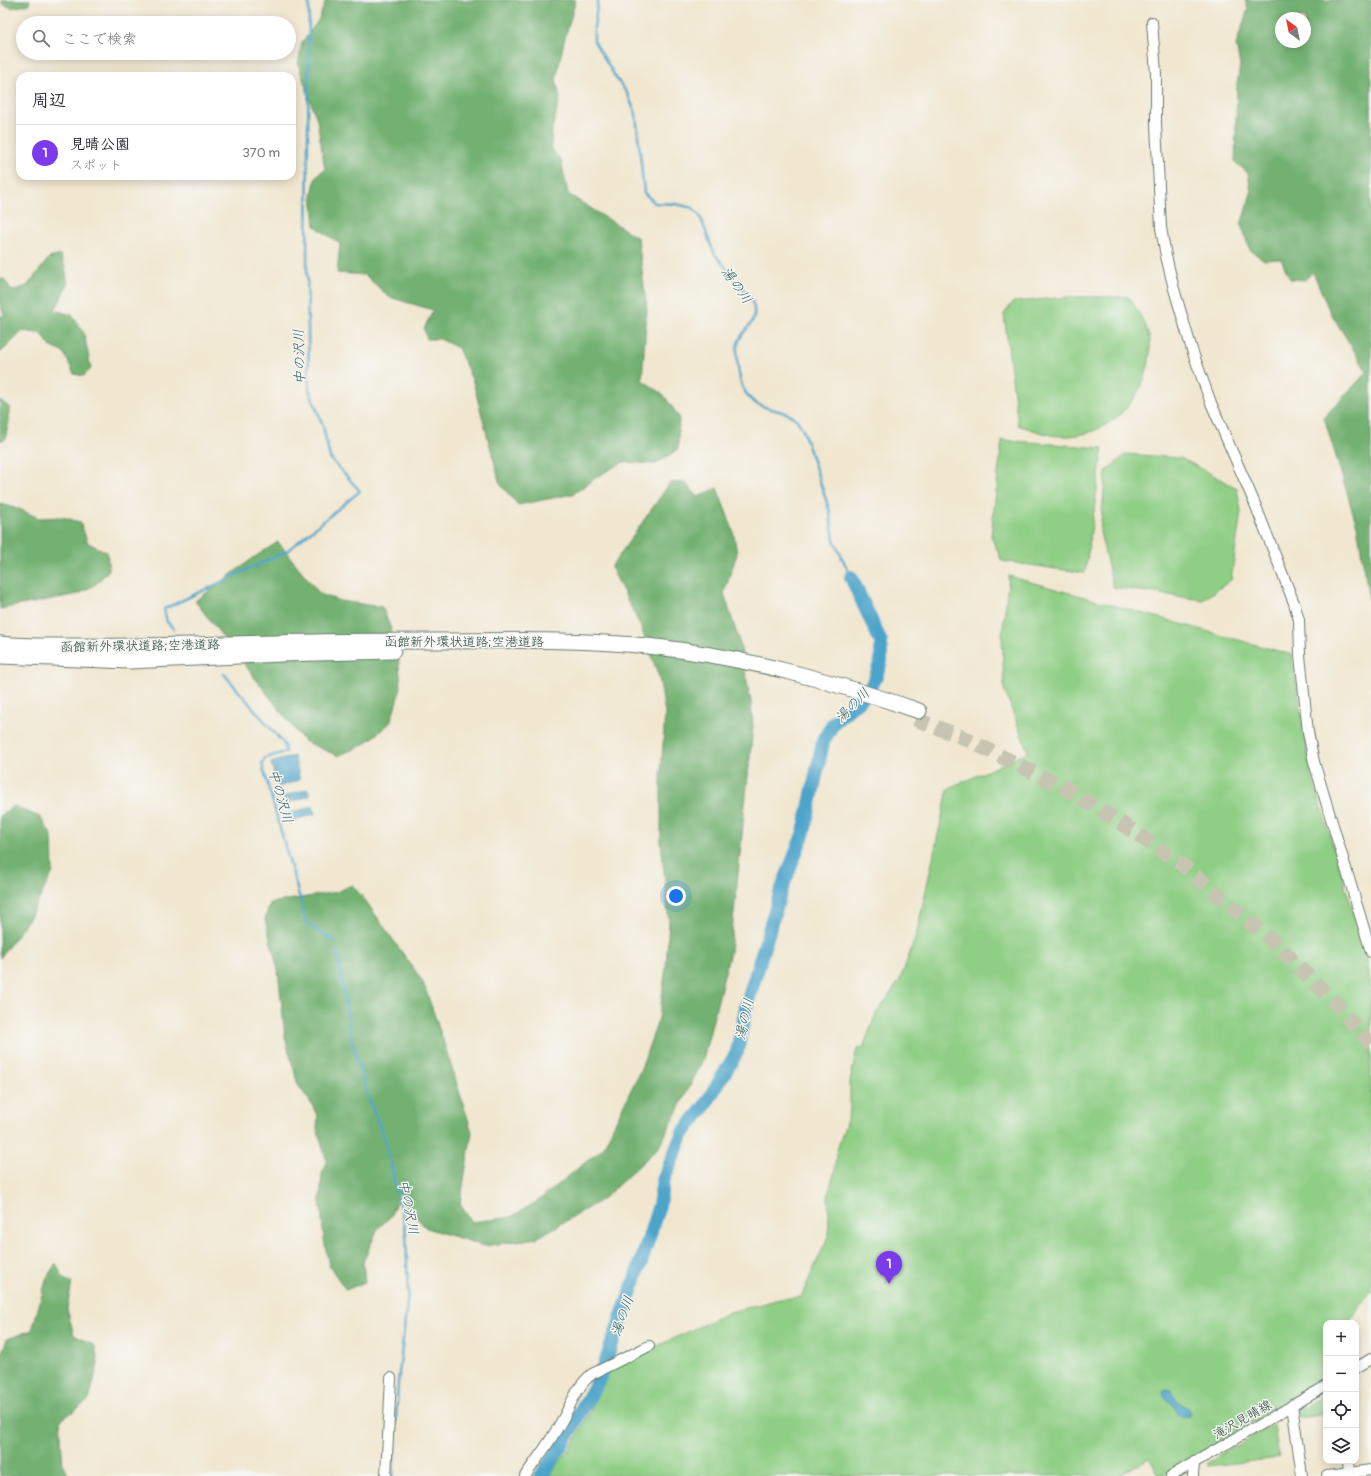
<!DOCTYPE html>
<html lang="ja">
<meta charset="utf-8">
<style>
body{margin:0;font-family:Pangolin,"Klee One",sans-serif;background:#f7f7f7;color:#2b2b33}
.controls{position:absolute;right:12px;bottom:12px;display:grid;overflow:hidden;border-radius:8px;box-shadow:0 2px 10px #0003}
.controls button{width:36px;height:36px;display:grid;place-items:center;padding:0;border:0;border-bottom:1px solid #e1e1e2;background:#fff;color:#2b2b33;font:20px sans-serif}
.compass{position:absolute;left:1275px;top:12px;width:36px;height:36px;border-radius:50%;background:#fff;box-shadow:0 2px 10px #0003;rotate:327deg}
.you{position:absolute;left:676px;top:896px;width:14px;height:14px;margin:-10px;border:3px solid #fff;border-radius:50%;background:#1a73e8;box-shadow:0 0 0 6px #1a73e833}
.badge{display:grid;place-items:center;width:26px;height:26px;border-radius:50%;background:#7c3aed;color:#fff;font-size:13px;font-weight:700}
.pin{position:absolute;translate:-50% -33px;filter:drop-shadow(0 1px 2px #0008)}
.pin::after{content:'';position:absolute;top:21px;width:14px;height:12px;background:inherit;clip-path:polygon(0 0,100% 0,50% 100%)}
.list{margin:0;padding:0;list-style:none}
h2{display:flex;justify-content:space-between;align-items:center;height:52px;margin:0;padding:0 16px;font-size:17px}
h2 small{font-size:13px;font-weight:400;color:#7c7c81}
.list li{display:grid;grid-template-columns:26px 1fr auto;gap:12px;align-items:center;box-sizing:border-box;height:56px;padding:0 16px;border-top:1px solid #e1e1e2}
.list b{display:block;font-size:15px;white-space:nowrap}
.list p{margin:0;font-size:13px;white-space:nowrap;color:#7c7c81}
.list em{font-size:13px;font-style:normal;color:#7c7c81}
.icon{flex:none;width:22px;height:22px;fill:none;stroke:currentColor;stroke-width:2;stroke-linecap:round;stroke-linejoin:round}
.map{position:relative;flex:none;width:1371px;height:1476px;overflow:hidden}
.search{position:absolute;background:#fff;box-shadow:0 2px 10px #0003;left:16px;top:16px;width:280px;height:44px;display:flex;align-items:center;gap:10px;box-sizing:border-box;padding:0 14px;border-radius:22px;color:#7c7c81;font-size:15px}
.panel{position:absolute;background:#fff;box-shadow:0 2px 10px #0003;left:16px;top:72px;width:280px;height:108px;border-radius:12px}
.map>svg:first-child{display:block}
</style>
<div class="map">
<svg width="1371" height="1476" viewBox="0 0 1371 1476">
<rect width="100%" height="100%" fill="#f6f6f2"/>
<filter id="ink" filterUnits="userSpaceOnUse"><feTurbulence type="fractalNoise" baseFrequency=".025" numOctaves="2"/><feDisplacementMap in="SourceGraphic" scale="8" xChannelSelector="R" yChannelSelector="G"/><feConvolveMatrix kernelMatrix="1 2 1 2 8 2 1 2 1" color-interpolation-filters="sRGB"/></filter>
<filter id="wash" filterUnits="userSpaceOnUse"><feTurbulence type="fractalNoise" baseFrequency=".012" numOctaves="4" result="noise"/><feDisplacementMap in="SourceGraphic" scale="16" xChannelSelector="R" yChannelSelector="G"/><feGaussianBlur stdDeviation="0.9" result="paint"/><feColorMatrix in="noise" values="0 0 0 0 0 0 0 0 0 0 0 0 0 0 0 0 0 1.4 0 .05"/><feComposite in="paint" operator="in"/></filter>
<g filter="url(#wash)">
<rect width="100%" height="100%" fill="#f1e7d0"/>
<g fill="#8fce85" stroke="#57865c">
<path d="M1069 297H1129C1137 310 1148 325 1150 341 1153 391 1113 438 1062 436 1047 436 1031 429 1018 425L1004 314 1013 302Z"/>
<polygon points="1002,440 1103,448 1085,573 1002,561 991,536"/>
<polygon points="1126,454 1181,458 1237,488 1241,512 1231,580 1203,600 1113,587 1100,532 1106,471"/>
<polygon points="1009,576 1292,655 1311,773 1366,954 1371,985 1371,1289 1349,1323 1326,1323 1326,1358 1323,1363 1317,1384 1162,1476 1160,1476 1149,1458 1118,1476 549,1476 571,1447 590,1412 606,1370 730,1312 780,1299 801,1297 827,1239 829,1225 828,1194 835,1170 836,1153 850,1111 850,1081 857,1049 863,1048 876,1014 900,980 916,936 948,789 1028,752 1004,689 1002,636"/>
<polygon points="1326,1394 1326,1414 1299,1418 1298,1412 1300,1409"/>
<polygon points="1274,1424 1279,1458 1208,1466 1207,1463"/>
</g>
<g fill="#73b172" stroke="#497753" fill-rule="evenodd">
<polygon points="2,0 30,0 29,4 12,8 2,4"/>
<polygon points="326,0 576,0 564,41 556,79 560,99 552,128 551,148 561,161 568,194 638,238 647,310 642,380 663,394 679,417 678,449 656,464 623,462 600,475 573,494 518,505 500,484 473,382 458,348 440,339 427,339 424,329 433,310 389,297 365,275 337,273 340,244 315,226 312,195 316,176 325,169 317,120 298,64 302,42 318,21"/>
<path d="M1245 0H1371V611L1357 526 1324 417 1367 372 1329 310 1313 272 1305 280 1290 279 1281 259 1264 260 1250 250 1241 225 1251 193 1248 173 1235 162 1237 85 1240 65 1236 45 1248 9ZM1281 18H1305V42H1281Z"/>
<polygon points="60,255 65,267 68,284 55,310 72,315 84,333 91,369 84,376 74,374 64,353 50,346 42,334 23,331 0,353 0,317 4,315 0,304 0,279 4,279 12,291 27,286 49,258"/>
<polygon points="0,400 9,407 9,422 5,439 0,441"/>
<polygon points="685,482 698,497 717,488 733,530 737,554 724,593 740,644 751,702 753,727 730,952 703,1060 659,1147 603,1199 537,1238 485,1246 426,1228 408,1208 400,1192 390,1217 378,1228 363,1262 365,1282 346,1290 329,1266 324,1240 320,1200 322,1174 327,1162 317,1128 318,1117 311,1103 298,1085 285,1037 278,970 265,919 270,903 337,892 352,885 365,900 423,982 443,1040 472,1132 460,1204 472,1222 511,1217 538,1201 603,1148 640,1071 659,1018 666,967 669,921 661,842 661,774 665,713 659,677 640,625 611,567 670,483"/>
<polygon points="0,504 19,509 39,518 62,517 80,522 88,543 107,552 109,570 96,584 79,594 0,609"/>
<polygon points="278,542 320,594 340,601 382,607 397,644 401,687 390,723 365,744 338,756 304,741 195,601 256,556"/>
<polygon points="14,806 40,817 52,836 53,872 30,917 0,958 0,815"/>
<polygon points="56,1263 63,1279 72,1282 67,1309 74,1335 95,1346 98,1364 89,1400 60,1421 63,1466 69,1476 0,1476 0,1357 7,1339 32,1330 47,1277"/>
</g>
<g fill="#4ea4cb" stroke="#367080">
<polygon points="294,756 300,780 278,787 271,763"/>
<polygon points="308,789 310,796 285,804 283,797"/>
<polygon points="313,806 315,814 291,821 290,813"/>
<path d="M1167 1389C1177 1392 1172 1394 1177 1401 1182 1406 1191 1406 1189 1416L1182 1417 1178 1414C1176 1411 1175 1407 1173 1405 1169 1399 1164 1400 1163 1391Z"/>
</g>
<g fill="none" stroke-linecap="round" stroke-linejoin="round">
<g stroke="#4ea4cb" stroke-width="2.5">
<path d="M598 0 594 28V41L616 78 627 93 636 114 644 193 655 203 676 204 693 208 700 216 714 253 752 300C760 326 745 324 738 343 735 352 739 377 742 386 743 389 746 393 748 396 759 412 784 407 797 420 799 423 801 427 803 430L830 512 834 540 851 577"/>
<polyline points="174,629 167,622 164,609 287,551 360,491 330,458 323,426 309,389 307,268 309,0"/>
<polyline points="224,674 284,744 286,752 265,758 262,764 307,924 335,942"/>
<polyline points="337,950 351,1037 368,1097 386,1143 406,1232 408,1294 398,1383 393,1476"/>
</g>
<polyline stroke="#4ea4cb" stroke-width="14" points="541,1476 562,1445 600,1377 642,1260 659,1205 663,1181 683,1133 704,1107 737,1052 746,1007 781,891 804,832 823,742 833,723 867,693 875,679 881,661 881,642 851,577"/>
</g>
</g>
<g filter="url(#ink)">
<g fill="none" stroke-linecap="round" stroke-linejoin="round">
<polyline stroke="#c7c5b1" stroke-width="15" stroke-dasharray="15 8" stroke-linecap="butt" points="915,719 962,737 1065,788 1121,823 1181,864 1277,945 1333,1001 1371,1044"/>
<g stroke="#68786b" stroke-width="12">
<g id="minor">
<polyline points="1152,22 1156,73 1156,124 1161,228 1166,256 1174,289 1192,350 1211,403 1255,504 1294,603 1299,620 1300,655 1308,732 1314,762 1371,952"/>
<polyline points="1356,1368 1371,1359"/>
<polyline points="1292,1405 1302,1476"/>
<polyline points="1348,1461 1349,1473"/>
<polyline points="386,1476 391,1378"/>
<path d="M525 1476C536 1460 548 1445 557 1429 569 1411 575 1387 592 1374L649 1346"/>
<polyline points="1171,1476 1326,1386"/>
<polyline points="1193,1476 1194,1462"/>
<polyline points="1327,1476 1371,1470"/>
</g>
</g>
<g stroke="#68786b" stroke-width="17">
<g id="highway">
<path d="M0 644C26 647 53 646 79 646 144 647 210 644 275 643 329 641 384 641 438 641 511 640 584 639 657 647 748 658 832 681 919 711"/>
<polyline points="0,656 130,661 281,654 393,651"/>
</g>
</g>
<use href="#minor" stroke="#fff" stroke-width="10"/>
<use href="#highway" stroke="#fff" stroke-width="15"/>
</g>
</g>
<g text-anchor="middle" stroke-width="3" stroke-linejoin="round" paint-order="stroke">
<g font-size="13" fill="#1f3d34" stroke="#f6f6f2">
<text x="464" y="646">函館新外環状道路;空港道路</text>
<text transform="translate(140 645) rotate(-1)" y="5">函館新外環状道路;空港道路</text>
<text transform="translate(1242 1419) rotate(-30)" y="5">滝沢見晴線</text>
</g>
<g font-size="14" font-style="italic" fill="#2d5c61" stroke="#f6f6f2">
<text transform="translate(737 285) rotate(55)" y="5">湯の川</text>
<text transform="translate(299 357) rotate(-92)" y="5">中の沢川</text>
<text transform="translate(852 705) rotate(-45)" y="5">湯の川</text>
<text transform="translate(281 796) rotate(74)" y="5">中の沢川</text>
<text transform="translate(744 1019) rotate(-77)" y="5">湯の川</text>
<text transform="translate(409 1207) rotate(79)" y="5">中の沢川</text>
<text transform="translate(622 1316) rotate(-70)" y="5">湯の川</text>
</g>
</g>
</svg>
<div class="controls">
<button>+</button>
<button>−</button>
<button><svg class="icon" aria-label="locate" viewBox="0 0 24 24"><circle cx="12" cy="12" r="6"/><path d="M12 2v4M12 18v4M2 12h4M18 12h4"/></svg></button>
<button><svg class="icon" aria-label="layers" viewBox="0 0 24 24"><path d="M12 4l9 5-9 5-9-5zM3 14l9 5 9-5"/></svg></button>
</div>
<svg class="compass" viewBox="-18 -18 36 36"><path d="M0-13l5 13h-10z" fill="#e53935"/><path d="M0 13l5-13h-10z" fill="#7c7c81"/></svg>
<div class="you"></div>
<div class="pin badge" style="left:889px;top:1284px">1</div>
<div class="search"><svg class="icon" aria-label="search" viewBox="0 0 24 24"><circle cx="10" cy="10" r="6"/><path d="M15 15l6 6"/></svg>ここで検索</div>
<section class="panel">
<h2>周辺<small></small></h2>
<ul class="list">
<li><span class="badge">1</span><div><b>見晴公園</b><p>スポット</p></div><em>370 m</em></li>
</ul>
</section>
</div>
